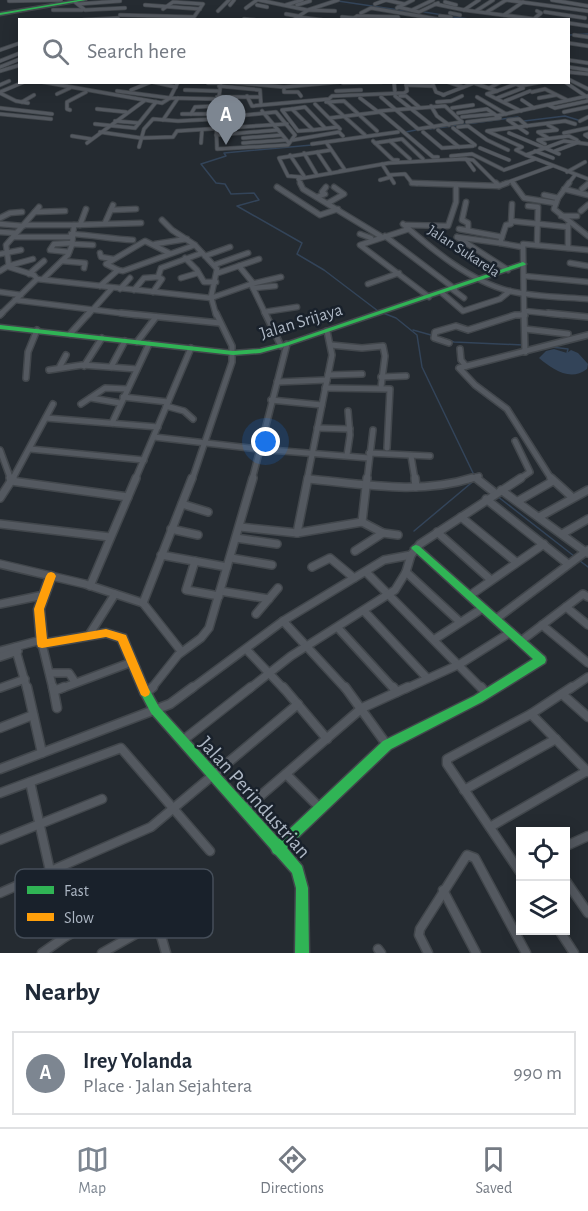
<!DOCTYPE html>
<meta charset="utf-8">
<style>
body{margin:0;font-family:"Alegreya Sans",sans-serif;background:#f6f6f7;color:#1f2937}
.controls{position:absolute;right:18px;bottom:18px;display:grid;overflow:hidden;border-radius:0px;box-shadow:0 3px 15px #0003}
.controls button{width:54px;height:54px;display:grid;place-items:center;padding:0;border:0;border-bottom:2px solid #e0e1e3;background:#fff;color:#1f2937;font:30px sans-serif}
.you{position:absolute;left:266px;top:442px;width:21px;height:21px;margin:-15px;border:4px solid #fff;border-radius:50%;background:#1a73e8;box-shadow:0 0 0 9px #1a73e833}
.badge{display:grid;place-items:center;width:39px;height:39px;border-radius:50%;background:#7d8691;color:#fff;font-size:20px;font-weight:700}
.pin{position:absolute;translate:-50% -50px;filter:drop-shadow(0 2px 3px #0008)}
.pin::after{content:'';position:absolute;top:32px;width:21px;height:18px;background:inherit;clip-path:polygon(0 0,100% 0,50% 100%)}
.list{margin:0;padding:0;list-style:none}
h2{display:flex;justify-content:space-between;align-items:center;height:78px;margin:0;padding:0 24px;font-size:26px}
h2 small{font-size:20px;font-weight:400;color:#747a83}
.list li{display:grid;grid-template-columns:39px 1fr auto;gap:18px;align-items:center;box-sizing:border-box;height:84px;margin:0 12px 12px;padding:0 12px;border:2px solid #e0e1e3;border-radius:0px}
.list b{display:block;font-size:22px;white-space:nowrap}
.list p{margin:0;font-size:20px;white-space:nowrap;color:#747a83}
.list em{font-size:20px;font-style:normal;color:#747a83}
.icon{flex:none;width:33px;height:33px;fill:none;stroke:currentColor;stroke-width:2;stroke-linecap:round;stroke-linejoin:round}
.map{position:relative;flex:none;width:588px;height:953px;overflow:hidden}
.search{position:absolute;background:#fff;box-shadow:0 3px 15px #0003;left:18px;right:18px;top:18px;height:66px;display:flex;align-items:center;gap:15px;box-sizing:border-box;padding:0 21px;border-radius:0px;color:#747a83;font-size:22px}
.sheet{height:174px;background:#fff}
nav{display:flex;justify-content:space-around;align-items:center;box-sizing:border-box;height:84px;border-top:2px solid #e0e1e3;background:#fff;font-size:16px;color:#747a83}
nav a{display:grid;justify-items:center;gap:3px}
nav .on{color:#7d8691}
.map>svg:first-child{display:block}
</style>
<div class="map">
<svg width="588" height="953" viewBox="0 0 588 953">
<rect width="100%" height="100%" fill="#252b31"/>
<path fill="#334459" d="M554 349 567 353 571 350 578 353 588 364 587 369C570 382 552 369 539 358L546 351Z"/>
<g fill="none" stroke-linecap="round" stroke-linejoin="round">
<g stroke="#334459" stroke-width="1.5">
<polyline points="338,1 419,13"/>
<polyline points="424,12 443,15"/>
<polyline points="453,17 478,20"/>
<polyline points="568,35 588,34"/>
<polyline points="524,121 565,116 578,120"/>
<polyline points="430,129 518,117"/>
<polyline points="406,132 416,130"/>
<polyline points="312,145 224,153 226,156 201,164 216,183 225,184 231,194 254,193 259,200 237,206 302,243 297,254 324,270 378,311"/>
<polyline points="383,313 396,318 417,335 422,367 474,475"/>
<polyline points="413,330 431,335"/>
<polyline points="445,339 454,342 523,345"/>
<polyline points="552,347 568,349 567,353"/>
<polyline points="497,496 574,556"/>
<polyline points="414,531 476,479"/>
<polyline points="580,561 588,567"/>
</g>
<g stroke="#42474c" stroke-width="4.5">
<g id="street-far4">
<polyline points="259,0 307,10 335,11"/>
<polyline points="386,0 404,4"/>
<polyline points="506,0 588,11"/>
<polyline points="552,0 588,6"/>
<polyline points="9,1 61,0"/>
<polyline points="75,2 85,10 125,8"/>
<polyline points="445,2 456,5"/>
<polyline points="78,4 120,1"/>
<polyline points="375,4 386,0"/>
<polyline points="435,4 464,10 479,0"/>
<polyline points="145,5 200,9"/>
<polyline points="230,5 234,0"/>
<polyline points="257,5 267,7"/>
<polyline points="286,5 302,0"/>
<polyline points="297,5 310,1"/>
<polyline points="398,7 419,12 438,3"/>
<polyline points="246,8 257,0"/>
<polyline points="397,8 413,0"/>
<polyline points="53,10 82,10"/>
<polyline points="412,10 433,0"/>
<polyline points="464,10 542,20"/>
<polyline points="218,11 229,0"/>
<polyline points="476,11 493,0"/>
<polyline points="487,12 506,0"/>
<polyline points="545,12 585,18"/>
<polyline points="361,13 371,8 443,20"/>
<polyline points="450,13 460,15"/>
<polyline points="286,14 298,16"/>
<polyline points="120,15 194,17 203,4 173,2 163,9"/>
<polyline points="504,15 523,2"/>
<polyline points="440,16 451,17 448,20"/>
<polyline points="298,17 322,20"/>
<polyline points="342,17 354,18"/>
<polyline points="535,18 541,13 537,11"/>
<polyline points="244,19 255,20"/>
<polyline points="83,20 118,18"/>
<polyline points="293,20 308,10 338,0"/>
<polyline points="351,20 357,16 398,17 399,20"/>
<polyline points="568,23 588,26"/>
<polyline points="574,35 588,37"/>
<polyline points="568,43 588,46"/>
<polyline points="0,50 20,43"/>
<polyline points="568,60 588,63"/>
<polyline points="0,61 20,53"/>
<polyline points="0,67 20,59"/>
<polyline points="568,67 588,70"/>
<polyline points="0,71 20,65"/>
<polyline points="568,72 588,74"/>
<polyline points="568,79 588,89"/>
<polyline points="43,82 162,103 170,98 178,82"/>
<polyline points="153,82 176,87"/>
<polyline points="229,82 284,87 339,82"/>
<polyline points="394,82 395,93"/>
<polyline points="432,82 436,92 444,95"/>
<polyline points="448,82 463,87"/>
<polyline points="513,82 523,88"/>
<polyline points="565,82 587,97"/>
<polyline points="208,83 220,83"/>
<polyline points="343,83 382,82"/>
<polyline points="0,85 9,81"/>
<polyline points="406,85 433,86"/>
<polyline points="219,86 260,90 261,105"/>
<polyline points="520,86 541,82"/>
<polyline points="489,88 501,82"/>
<polyline points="284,89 284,92 298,92 301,96"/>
<polyline points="131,90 151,82"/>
<polyline points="185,90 218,91"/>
<polyline points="117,91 170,98 217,99"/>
<polyline points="336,91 361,90"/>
<polyline points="497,91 516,84"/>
<polyline points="0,92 24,82"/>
<polyline points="532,92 545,89 567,100"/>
<polyline points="0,93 16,101 28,103"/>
<polyline points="57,94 70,88"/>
<polyline points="443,95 474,83 497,91 487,94 521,111"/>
<polyline points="247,96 252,106 329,99 332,96 404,93 407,91 406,82"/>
<polyline points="395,96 434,127"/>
<polyline points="400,96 406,96 419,107"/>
<polyline points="217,97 259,97"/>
<polyline points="381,97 418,129 462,122"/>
<polyline points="477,97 506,114"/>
<polyline points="360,98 377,111"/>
<polyline points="497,98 523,88"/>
<polyline points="539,98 556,95"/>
<polyline points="522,100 534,108"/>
<polyline points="505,101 530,91"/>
<polyline points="22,102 34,95"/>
<polyline points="326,102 344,101 377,131"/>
<polyline points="328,102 365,135"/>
<polyline points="437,102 451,101 462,96"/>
<polyline points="315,104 340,129"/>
<polyline points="548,105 555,108 588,101"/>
<polyline points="431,106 437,116 449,125"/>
<polyline points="0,108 52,114"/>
<polyline points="452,108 473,105"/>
<polyline points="97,109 126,112"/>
<polyline points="292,109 282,110 298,131 313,130"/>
<polyline points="70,110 67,109 67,102 86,92"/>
<polyline points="262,111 289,143"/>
<polyline points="379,111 445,106 462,122"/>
<polygon points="276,112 295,135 288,145 217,149 216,118"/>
<polyline points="380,112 433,157 438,157"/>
<polyline points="564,112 588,107"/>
<polyline points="458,113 487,109 500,118 467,122"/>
<polyline points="0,114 51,119"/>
<polyline points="182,114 216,114"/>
<polyline points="191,114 195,107 216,106"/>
<polyline points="496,116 588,96"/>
<polyline points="462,117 494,114"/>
<polyline points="216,118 221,82"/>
<polyline points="330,118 380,112"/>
<polyline points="163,120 178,98"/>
<polyline points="508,120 518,127 565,121 575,124"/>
<polyline points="509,120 519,119 527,126"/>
<polyline points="115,121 139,123"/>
<polyline points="580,121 588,117"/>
<polyline points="95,124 135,128 156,102"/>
<polyline points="548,125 557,130 538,132 548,138"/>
<polyline points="458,127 468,126 487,140 508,150"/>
<polyline points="325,128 305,107 292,109 313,130 338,127"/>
<polyline points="453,128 475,145"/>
<polyline points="438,130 459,147"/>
<polyline points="100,132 141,138 173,137 177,131 287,124"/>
<polyline points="423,132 442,148 473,146"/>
<polyline points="509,133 559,154"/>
<polyline points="564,133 588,128"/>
<polyline points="588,134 585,135 588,137"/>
<polyline points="216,135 278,130"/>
<polyline points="72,136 91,139"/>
<polyline points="243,138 282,135"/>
<polyline points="293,140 339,132 343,136"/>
<polyline points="373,141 393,160 398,160"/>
<polyline points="390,141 410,159"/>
<polyline points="326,142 345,170 340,171"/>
<polyline points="87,143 144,101"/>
<polyline points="201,143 202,130"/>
<polyline points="243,143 286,140"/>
<polyline points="375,143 402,139 423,159"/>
<polyline points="312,144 398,132"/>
<polyline points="545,144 538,140 569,136 577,140"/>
<polyline points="588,144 564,141 526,155 588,179"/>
<polyline points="139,147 144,129 153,119 178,121 216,119"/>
<polyline points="480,148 509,160"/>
<polyline points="535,151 553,158"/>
<polyline points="555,151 579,142"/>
<polyline points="317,152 331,173"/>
<polyline points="304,153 317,175"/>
<polyline points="290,155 304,176"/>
<polyline points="526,155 516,150 522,147 487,131 518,127 527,133"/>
<polyline points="451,156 472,154 502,169"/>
<polyline points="466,159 474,170"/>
<polyline points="382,164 394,183"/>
<polyline points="504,170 535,159"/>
<polyline points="567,172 585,162"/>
<polyline points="389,175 405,174 412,183 417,184"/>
<polyline points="301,177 288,176 279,158 331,150"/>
<polyline points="380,180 391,177"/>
<polyline points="512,181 514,184"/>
<polyline points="301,184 298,179 389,163 464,159 473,160 497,184"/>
<polyline points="503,184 552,166"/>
<polyline points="568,184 575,175"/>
</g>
</g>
<g stroke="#42474c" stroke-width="7">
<g id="street-far3">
<polyline points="300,183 303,189 382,237"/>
<polyline points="412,183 499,186 507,183"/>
<polyline points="496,183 499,186"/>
<polyline points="513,183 524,198 555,203"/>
<polyline points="569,183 558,198 554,209 588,236"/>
<polyline points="277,187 320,215 338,209"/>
<polyline points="564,189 588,195"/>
<polyline points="582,189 588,184"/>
<polyline points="544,195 558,198"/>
<polyline points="317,197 325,194 322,192 326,187"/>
<polyline points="466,202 462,220 468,223 468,230"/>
<polyline points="328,203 344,194 334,187"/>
<polyline points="512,204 511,224 506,225 500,243 522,247"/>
<polyline points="528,206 538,207 537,245"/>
<polyline points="111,210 136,209"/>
<polyline points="581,211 588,205"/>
<polyline points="35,212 65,211"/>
<polyline points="561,216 577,216"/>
<polyline points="0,218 10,213 22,212"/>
<polyline points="162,220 172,230 195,245 217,269 211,297 216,315"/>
<polyline points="511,221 568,227"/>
<polyline points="105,223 113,205"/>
<polyline points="0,224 23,226"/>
<path d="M403 224C433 250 470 281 509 291 535 297 562 297 588 299"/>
<polyline points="24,225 74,225"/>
<polyline points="80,225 86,209"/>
<polyline points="406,225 448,226 456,202 456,186"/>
<polyline points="568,225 568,248"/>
<polyline points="409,229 360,245 429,297"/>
<polyline points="459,229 502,237"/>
<polyline points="0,232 16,233"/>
<path d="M71 234C93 235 111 239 133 240"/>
<polyline points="360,234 371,238"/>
<polyline points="385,236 455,289"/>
<polyline points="13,237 72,237"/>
<polyline points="457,237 508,270"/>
<polyline points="457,237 500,243"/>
<polyline points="73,244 93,245"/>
<polyline points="155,244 187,239"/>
<polyline points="69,252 50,250 54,244 73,243"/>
<polyline points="100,253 101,257 113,259"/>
<polyline points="0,254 21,250"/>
<polyline points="205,256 230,247"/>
<polyline points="185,258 197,270 204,282 216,282"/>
<polyline points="62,261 85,263 84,268"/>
<polyline points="570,263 588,266"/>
<polyline points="214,265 248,253"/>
<polyline points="239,266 253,283"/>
<polyline points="118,270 123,271 195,245"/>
<polyline points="0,271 8,266 33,259"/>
<polyline points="218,273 259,259"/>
<polyline points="29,274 44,261"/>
<polyline points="524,276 588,282"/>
<polyline points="181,278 198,273"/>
<polyline points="37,279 211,298 251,284 266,315"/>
<polyline points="43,279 68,255 72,245 74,225 141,223"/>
<polyline points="251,284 281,277"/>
<polyline points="368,284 399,273"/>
<polyline points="100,286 118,270 106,264 145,241 169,253"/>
<polyline points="253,288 275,286"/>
<polyline points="120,289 130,278"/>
<polyline points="452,289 464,298"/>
<polyline points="134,290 144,278 158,277"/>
<polyline points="0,292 21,295"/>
<polyline points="153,292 162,279 158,277 161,268 202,253"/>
<polyline points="442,293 463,311 500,299 510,291"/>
<polyline points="15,300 136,315"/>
<polyline points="525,311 563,315"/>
<polyline points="264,312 297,307"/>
<polyline points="0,315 37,279 34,275 9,267 6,245 39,207"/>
<polyline points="88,315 112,288"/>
<polyline points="524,315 523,244 588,250"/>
</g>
</g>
<g stroke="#42474c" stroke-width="8">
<g id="street-far2">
<polyline points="121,313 220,323"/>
<polyline points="265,313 281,346"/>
<polyline points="524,313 525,352"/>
<polyline points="548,313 588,317"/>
<polyline points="0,315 2,313"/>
<polyline points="525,329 568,334"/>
<polyline points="70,334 89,313"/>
<polyline points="137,342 156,317"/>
<polyline points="449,343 434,338 435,332 456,326 468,330 515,315 525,315"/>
<polyline points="331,345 362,348 383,346 385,356 381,387"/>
<polyline points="460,349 461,360 466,366"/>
<polyline points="60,366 66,355"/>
<polyline points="84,366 102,338"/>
<polyline points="111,367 125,341"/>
<polyline points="49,370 82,365 137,369"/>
<polyline points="328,375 362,374"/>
<polyline points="381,377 406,376"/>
<polyline points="26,378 28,352 37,330"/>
<polyline points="277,382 327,380"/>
<polyline points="325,388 390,389 387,448"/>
<polyline points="123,397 168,402"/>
<polyline points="91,398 120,403"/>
<polyline points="271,400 322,405"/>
<polyline points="81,404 105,388 127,389"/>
<polyline points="166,406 184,411 193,419"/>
<polyline points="46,418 158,427"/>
<polyline points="112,423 149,344"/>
<polyline points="317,428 350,429"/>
<polyline points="154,437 258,449 369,458"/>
<polyline points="515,441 530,472 518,480"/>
<polyline points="30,449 144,460"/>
<polyline points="0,450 11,480"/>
<polyline points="369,453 430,456"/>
<polyline points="347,455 350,435 348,411"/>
<polyline points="411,456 415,480"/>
<polyline points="476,478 478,480"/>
<polyline points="308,479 315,480"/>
<polyline points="12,480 53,404"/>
<polyline points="135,480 191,348"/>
<polyline points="192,480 232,362 232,346 216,313"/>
<polyline points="252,480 287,344"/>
<polyline points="307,480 332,355 327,331"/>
<polyline points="367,480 373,430"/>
<polyline points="468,480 479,476"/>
<polyline points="552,480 507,409 475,385 459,368 588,335"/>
</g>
</g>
<g stroke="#42474c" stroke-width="10">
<g id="street-far1">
<polyline points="10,478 11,481 128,497"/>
<polyline points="415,478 416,487"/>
<polyline points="476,478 495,493"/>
<polyline points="551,478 572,497"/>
<path d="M308 479C363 484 419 495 472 478"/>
<polyline points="501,490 587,553"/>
<polyline points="0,498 13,478"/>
<polyline points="486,499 568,564"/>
<polyline points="518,501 553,481"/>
<polyline points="182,504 208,512"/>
<polyline points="461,517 516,562"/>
<polyline points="539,517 588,490"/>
<polyline points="362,522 383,533 398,535"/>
<polyline points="0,524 110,537"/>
<polyline points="240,527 297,533 362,522 367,478"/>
<polyline points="171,529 198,535"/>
<polyline points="437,532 491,580"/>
<polyline points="297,533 308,478"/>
<polyline points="562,534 588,519"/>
<polyline points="236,538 277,544"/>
<polyline points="355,551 383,533"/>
<polyline points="161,555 227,567"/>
<polyline points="231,558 272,565"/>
<polyline points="195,561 186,590 219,596"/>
<polyline points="0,564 85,584 143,603 181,651"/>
<polyline points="312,567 330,558 354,578"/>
<polyline points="366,572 482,689"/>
<polyline points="406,572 460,622"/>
<polyline points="90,586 136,478"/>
<polyline points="220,591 269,599"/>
<polyline points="469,596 544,544"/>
<polyline points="143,603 192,478"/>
<polyline points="0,604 39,596"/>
<polyline points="566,607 588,625"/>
<polyline points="364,611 427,678"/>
<polyline points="256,614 278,588"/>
<polyline points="496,619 588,550"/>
<polyline points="283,621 346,689"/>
<polyline points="542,625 588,663"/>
<polyline points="338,628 394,689"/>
<polyline points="89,635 115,594"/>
<polyline points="435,639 483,608"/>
<polyline points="521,641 583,594 588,597"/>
<polyline points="42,644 53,689"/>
<polyline points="15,647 27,689"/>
<polyline points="246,649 284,689"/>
<polyline points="0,651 41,640"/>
<polyline points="0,657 18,651"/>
<polyline points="50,673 69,673 75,682"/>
<polyline points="0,688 25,679"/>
<polyline points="60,689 132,662"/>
<polyline points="151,689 178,655 201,638 209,628 253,478"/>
<polyline points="191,689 283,621 384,560 411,555"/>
<polyline points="249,689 291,656 395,590 406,572 411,555 420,544 521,478"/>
<polyline points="405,689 460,664 511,632"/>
<polyline points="570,689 588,677"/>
</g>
</g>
<g stroke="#42474c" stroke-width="11">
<g id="street">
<polyline points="27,687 42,753"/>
<polyline points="53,687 57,708"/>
<polyline points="283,687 327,739"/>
<polyline points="345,687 387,745"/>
<polyline points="393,687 397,692"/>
<polyline points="481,687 486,693"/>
<polyline points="54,691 64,687"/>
<polyline points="145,693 153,687"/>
<polyline points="562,694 588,717"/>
<polyline points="531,714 588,772"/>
<polyline points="0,728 33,715"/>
<polyline points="182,741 251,687"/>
<polyline points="0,769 170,704 193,687"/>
<polyline points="286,774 320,808"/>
<polyline points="30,782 65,937"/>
<polyline points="464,790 556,739"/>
<polyline points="0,793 121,748 210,851"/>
<polyline points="244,810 362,708 408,687"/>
<polyline points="490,827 587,771"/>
<polyline points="0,840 102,799"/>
<polyline points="566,846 588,836"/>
<polyline points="520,872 447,764 447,759 531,714 572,687"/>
<polyline points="566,881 588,913"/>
<polyline points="443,890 476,953"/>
<polyline points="0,893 151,827 298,704"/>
<polyline points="559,930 574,953"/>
<polyline points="378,949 381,953"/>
<polyline points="42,953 65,937 153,889"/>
<polyline points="102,953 157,922 166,953"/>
<polyline points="428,953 419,935 420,929 467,855 475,858 526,953"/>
</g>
</g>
<g stroke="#42474c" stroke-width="3">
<g id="fast">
<polygon points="78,0 86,0 0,15 0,13"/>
<polygon points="523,262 526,264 525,265 289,345 260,353 233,355 0,329 0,325 233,351 260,349 285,343"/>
<polygon points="416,545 419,546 545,657 546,660 545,663 482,702 391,749 287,848 302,866 308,888 309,953 295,953 296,888 292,873 276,855 273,853 271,849 151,713 140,692 141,689 145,687 149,689 159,707 279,839 383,741 474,696 533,659 413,550 411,548 413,546"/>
</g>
</g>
<g stroke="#42474c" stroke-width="3">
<polygon id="slow" points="51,572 54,573 56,576 44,609 47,639 106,629 126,635 150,692 149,695 145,697 141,695 118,641 106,637 42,648 38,647 37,644 34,609 46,576 48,573"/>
</g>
<use href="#street-far4" stroke="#545960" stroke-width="3"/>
<use href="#street-far3" stroke="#545960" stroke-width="4.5"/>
<use href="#street-far2" stroke="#545960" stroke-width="5"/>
<use href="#street-far1" stroke="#545960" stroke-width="7"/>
<use href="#street" stroke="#545960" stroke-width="8"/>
<use href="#fast" fill="#30b455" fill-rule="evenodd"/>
<use href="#slow" fill="#ff9f0a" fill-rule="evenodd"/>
</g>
<g text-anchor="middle" stroke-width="5" stroke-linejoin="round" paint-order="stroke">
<g font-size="15" fill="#adb7c4" stroke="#19212b">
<text transform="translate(464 251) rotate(33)" y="5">Jalan Sukarela</text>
</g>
<g font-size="18" fill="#adb7c4" stroke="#19212b">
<text transform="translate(301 321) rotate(-17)" y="6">Jalan Srijaya</text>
</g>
<g font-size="21" fill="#adb7c4" stroke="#19212b">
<text transform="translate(255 797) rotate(48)" y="7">Jalan Perindustrian</text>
</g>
</g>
<rect x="15" y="869" width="198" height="69" rx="9" fill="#19212b" stroke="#454e59" stroke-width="1.5"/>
<rect x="27" y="886" width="27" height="8" fill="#30b455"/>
<rect x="27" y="913" width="27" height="8" fill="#ff9f0a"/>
<g font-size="16" fill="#adb7c4">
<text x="64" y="896">Fast</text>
<text x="64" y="923">Slow</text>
</g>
</svg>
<div class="controls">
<button><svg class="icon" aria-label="locate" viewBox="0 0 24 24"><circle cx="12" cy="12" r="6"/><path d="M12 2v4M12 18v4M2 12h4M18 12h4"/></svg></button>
<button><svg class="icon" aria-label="layers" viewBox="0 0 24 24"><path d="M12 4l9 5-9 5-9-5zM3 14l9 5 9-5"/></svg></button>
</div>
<div class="you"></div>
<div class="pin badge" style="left:226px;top:145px">A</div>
<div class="search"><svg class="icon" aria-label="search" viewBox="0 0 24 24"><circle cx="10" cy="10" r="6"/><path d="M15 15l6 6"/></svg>Search here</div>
</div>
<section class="sheet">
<h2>Nearby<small></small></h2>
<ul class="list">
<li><span class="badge">A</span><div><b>Irey Yolanda</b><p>Place · Jalan Sejahtera</p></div><em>990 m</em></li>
</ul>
</section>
<nav>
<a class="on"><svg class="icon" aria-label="map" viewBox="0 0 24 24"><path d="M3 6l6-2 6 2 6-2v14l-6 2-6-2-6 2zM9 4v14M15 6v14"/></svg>Map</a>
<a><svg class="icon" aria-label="directions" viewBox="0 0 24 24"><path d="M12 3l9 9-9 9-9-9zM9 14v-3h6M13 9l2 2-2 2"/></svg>Directions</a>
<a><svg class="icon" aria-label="saved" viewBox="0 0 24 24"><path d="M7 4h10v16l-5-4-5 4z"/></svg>Saved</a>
</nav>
